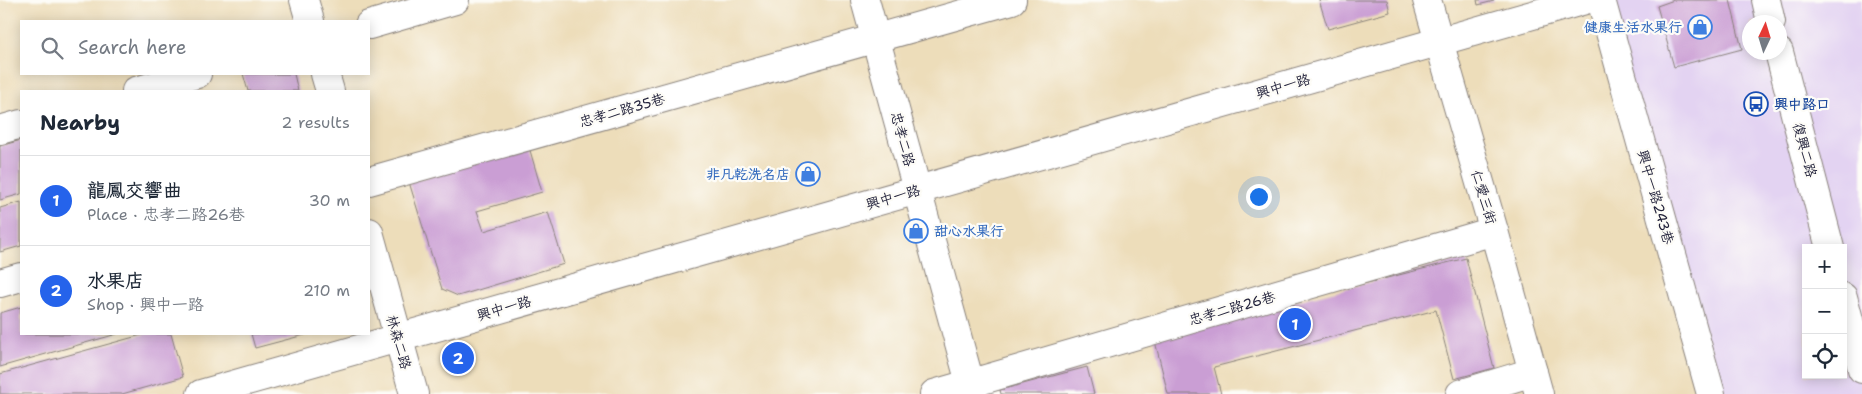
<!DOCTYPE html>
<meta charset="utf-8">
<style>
body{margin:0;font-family:"Shantell Sans","LXGW WenKai TC",sans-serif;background:#f6f6f7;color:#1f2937}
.controls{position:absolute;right:15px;bottom:15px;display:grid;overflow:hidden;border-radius:0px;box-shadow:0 2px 12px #0003}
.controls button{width:45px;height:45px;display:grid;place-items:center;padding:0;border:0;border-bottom:1px solid #e0e1e3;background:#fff;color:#1f2937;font:25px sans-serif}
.compass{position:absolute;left:1742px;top:15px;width:45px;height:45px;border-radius:50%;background:#fff;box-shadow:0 2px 12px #0003;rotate:4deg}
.you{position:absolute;left:1258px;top:196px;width:18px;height:18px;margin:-12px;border:4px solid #fff;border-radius:50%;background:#1a73e8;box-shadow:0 0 0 8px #1a73e833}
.badge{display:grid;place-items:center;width:32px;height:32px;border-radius:50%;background:#2563eb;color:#fff;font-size:16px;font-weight:700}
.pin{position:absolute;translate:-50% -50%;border:2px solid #fff;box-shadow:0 1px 5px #0006}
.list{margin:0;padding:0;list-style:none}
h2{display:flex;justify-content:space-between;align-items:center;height:65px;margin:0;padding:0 20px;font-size:21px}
h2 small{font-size:16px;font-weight:400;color:#747a83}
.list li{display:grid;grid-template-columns:32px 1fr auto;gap:15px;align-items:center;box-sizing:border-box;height:90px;padding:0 20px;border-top:1px solid #e0e1e3}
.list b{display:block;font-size:19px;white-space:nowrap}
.list p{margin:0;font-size:16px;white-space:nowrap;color:#747a83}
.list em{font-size:16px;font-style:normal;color:#747a83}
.icon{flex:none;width:28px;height:28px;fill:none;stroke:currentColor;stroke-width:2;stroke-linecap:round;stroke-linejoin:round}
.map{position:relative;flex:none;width:1862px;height:394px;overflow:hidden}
.search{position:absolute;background:#fff;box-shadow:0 2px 12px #0003;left:20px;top:20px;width:350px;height:55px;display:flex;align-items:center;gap:12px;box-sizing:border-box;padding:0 18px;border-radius:0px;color:#747a83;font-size:19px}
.panel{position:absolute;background:#fff;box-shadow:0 2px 12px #0003;left:20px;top:90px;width:350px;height:245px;border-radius:0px}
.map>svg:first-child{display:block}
</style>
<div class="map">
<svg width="1862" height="394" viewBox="0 0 1862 394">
<rect width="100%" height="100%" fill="#fdfcf7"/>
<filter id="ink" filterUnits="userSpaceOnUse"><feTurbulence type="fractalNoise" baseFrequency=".02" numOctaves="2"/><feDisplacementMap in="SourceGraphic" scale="10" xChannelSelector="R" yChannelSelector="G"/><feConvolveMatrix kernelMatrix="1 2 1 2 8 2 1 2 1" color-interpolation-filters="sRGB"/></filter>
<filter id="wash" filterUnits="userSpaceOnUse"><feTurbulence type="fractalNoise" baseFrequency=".0096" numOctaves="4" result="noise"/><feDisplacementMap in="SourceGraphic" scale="20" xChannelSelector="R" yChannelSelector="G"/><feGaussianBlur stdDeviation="1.12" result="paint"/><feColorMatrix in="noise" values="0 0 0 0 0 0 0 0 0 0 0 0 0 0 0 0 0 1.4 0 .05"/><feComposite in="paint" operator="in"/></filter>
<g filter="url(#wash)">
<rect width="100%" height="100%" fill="#edddba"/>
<path fill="#e3d3f2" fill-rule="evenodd" d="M1608 0H1862V394H1720ZM1750 22H1780V52H1750ZM1806 248H1843V375H1806Z"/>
<g id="blocks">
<g fill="#ca9ed4">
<polygon points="1319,0 1387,0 1390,12 1328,29"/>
<polygon points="1477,0 1494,0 1494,1 1478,5"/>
<polygon points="1674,0 1730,0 1742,49 1674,67 1657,6"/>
<polygon points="243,74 294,74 298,91 248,91"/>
<polygon points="21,140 21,194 0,200 0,146"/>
<polygon points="529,147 542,192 477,211 484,231 548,212 564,264 458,296 442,289 409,182"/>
<polygon points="21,202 21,246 0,252 0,208"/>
<polygon points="1466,258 1494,368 1454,379 1436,310 1214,367 1221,394 1168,394 1154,337"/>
<polygon points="21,307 21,334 117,334 0,367 0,313"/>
<polygon points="145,334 171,334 183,377 122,394 0,394 0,374"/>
<polygon points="251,334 308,334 255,348"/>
<polygon points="1087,367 1094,394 1001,394 1000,390"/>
</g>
</g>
</g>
<g filter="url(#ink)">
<use href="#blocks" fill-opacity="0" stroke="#88807a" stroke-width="1"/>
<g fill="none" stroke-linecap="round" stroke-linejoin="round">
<g stroke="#88807a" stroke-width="30">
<g id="minor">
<polyline points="304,0 310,21"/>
<polyline points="865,0 973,394"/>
<polyline points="1427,0 1494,231 1539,394"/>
<polyline points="1601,0 1711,394"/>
<polyline points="369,25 455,0"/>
<polyline points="325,74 330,91"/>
<polyline points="136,91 197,74"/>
<polyline points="0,130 21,124"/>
<polyline points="369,181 1012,0"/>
<polyline points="369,232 414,394"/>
<polyline points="0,283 21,277"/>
<polyline points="201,394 1585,0"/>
<polyline points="934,394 1494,231"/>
<polyline points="1460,394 1533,372"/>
</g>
</g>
<g stroke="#88807a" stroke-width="30">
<g id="tertiary">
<polyline points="1766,0 1771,22"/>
<polyline points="1779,52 1830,248"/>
<polyline points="1843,297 1862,369"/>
</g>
</g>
<use href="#minor" stroke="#fff" stroke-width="28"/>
<use href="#tertiary" stroke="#fff" stroke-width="28"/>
</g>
</g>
<defs>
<g id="shop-ring" transform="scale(1.25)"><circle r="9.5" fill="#fdfcf7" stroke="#3f7fe0" stroke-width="1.5"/><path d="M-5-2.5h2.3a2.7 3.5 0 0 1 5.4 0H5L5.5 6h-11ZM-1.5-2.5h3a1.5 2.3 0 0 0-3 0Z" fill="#3f7fe0"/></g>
<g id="bus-ring" transform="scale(1.25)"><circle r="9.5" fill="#fdfcf7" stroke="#1a4fb4" stroke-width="1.5"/><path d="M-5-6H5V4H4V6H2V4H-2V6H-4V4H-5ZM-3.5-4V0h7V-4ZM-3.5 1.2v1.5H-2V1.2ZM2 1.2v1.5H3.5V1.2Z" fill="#1a4fb4"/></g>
</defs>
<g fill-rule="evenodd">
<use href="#shop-ring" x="1700" y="27"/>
<use href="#bus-ring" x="1756" y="104"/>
<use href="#shop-ring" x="808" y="174"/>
<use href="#shop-ring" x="916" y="231"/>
</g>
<g text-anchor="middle" stroke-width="4.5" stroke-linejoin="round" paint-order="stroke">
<g font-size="14" font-weight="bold" fill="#366cbe" stroke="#fdfcf7" text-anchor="end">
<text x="1682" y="32">健康生活水果行</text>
<text x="790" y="179">非凡乾洗名店</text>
<text x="934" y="236" text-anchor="start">甜心水果行</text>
</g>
<g font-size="14" fill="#22223b" stroke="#fdfcf7">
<text transform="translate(1283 86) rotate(-16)" y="5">興中一路</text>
<text transform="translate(622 110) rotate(-16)" y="5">忠孝二路35巷</text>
<text transform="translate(903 139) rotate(75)" y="5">忠孝二路</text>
<text transform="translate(1805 150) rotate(75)" y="5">復興二路</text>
<text transform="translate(893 197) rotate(-16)" y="5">興中一路</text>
<text transform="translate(1484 197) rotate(73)" y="5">仁愛三街</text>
<text transform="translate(1656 197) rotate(74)" y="5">興中一路243巷</text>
<text transform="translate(504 308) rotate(-16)" y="5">興中一路</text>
<text transform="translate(1232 308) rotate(-16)" y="5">忠孝二路26巷</text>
<text transform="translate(399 342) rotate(74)" y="5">林森二路</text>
</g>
<g font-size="14" font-weight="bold" fill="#164399" stroke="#fdfcf7" text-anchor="start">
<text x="1774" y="109">興中路口</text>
</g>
</g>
</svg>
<div class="controls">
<button>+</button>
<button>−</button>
<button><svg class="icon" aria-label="locate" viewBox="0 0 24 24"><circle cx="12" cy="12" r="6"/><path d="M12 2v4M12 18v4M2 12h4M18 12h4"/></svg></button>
</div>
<svg class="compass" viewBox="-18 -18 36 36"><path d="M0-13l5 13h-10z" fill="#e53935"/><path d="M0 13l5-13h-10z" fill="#747a83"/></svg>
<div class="you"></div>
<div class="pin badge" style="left:1295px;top:324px">1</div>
<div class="pin badge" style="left:458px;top:358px">2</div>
<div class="search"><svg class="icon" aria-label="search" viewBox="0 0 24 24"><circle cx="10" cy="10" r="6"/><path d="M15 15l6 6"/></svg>Search here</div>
<section class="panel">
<h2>Nearby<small>2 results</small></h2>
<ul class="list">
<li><span class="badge">1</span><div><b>龍鳳交響曲</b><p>Place · 忠孝二路26巷</p></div><em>30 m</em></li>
<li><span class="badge">2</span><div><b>水果店</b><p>Shop · 興中一路</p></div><em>210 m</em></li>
</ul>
</section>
</div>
